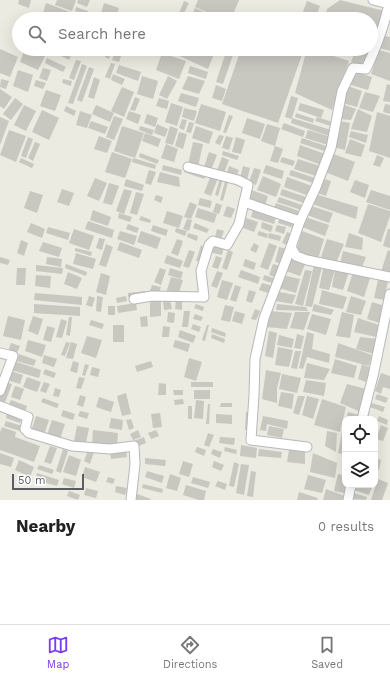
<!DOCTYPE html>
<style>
body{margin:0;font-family:"Work Sans",sans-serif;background:#f2f2f2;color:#222}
.controls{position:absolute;right:12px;bottom:12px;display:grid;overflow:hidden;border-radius:8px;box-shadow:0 4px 16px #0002}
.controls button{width:36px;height:36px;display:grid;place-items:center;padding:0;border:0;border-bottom:1px solid #e0e0e0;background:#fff;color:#222;font:20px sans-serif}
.scale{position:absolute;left:12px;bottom:10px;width:72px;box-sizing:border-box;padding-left:4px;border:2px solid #595c61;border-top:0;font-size:11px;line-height:14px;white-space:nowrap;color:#595c61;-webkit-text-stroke:3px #fff;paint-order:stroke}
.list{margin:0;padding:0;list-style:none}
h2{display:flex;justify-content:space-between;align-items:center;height:52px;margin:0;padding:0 16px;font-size:17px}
h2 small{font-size:13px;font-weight:400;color:#767676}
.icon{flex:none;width:22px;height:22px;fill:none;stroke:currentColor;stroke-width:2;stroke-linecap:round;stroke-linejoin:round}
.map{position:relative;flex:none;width:390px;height:500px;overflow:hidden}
.search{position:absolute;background:#fff;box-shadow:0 4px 16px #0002;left:12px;right:12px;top:12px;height:44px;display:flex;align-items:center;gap:10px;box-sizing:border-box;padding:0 14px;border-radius:22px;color:#767676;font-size:15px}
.sheet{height:124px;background:#fff}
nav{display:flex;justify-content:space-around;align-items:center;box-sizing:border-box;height:56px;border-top:1px solid #e0e0e0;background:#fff;font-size:11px;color:#767676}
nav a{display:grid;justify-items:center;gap:2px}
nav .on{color:#7c3aed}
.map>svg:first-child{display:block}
</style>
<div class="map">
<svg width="390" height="500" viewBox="0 0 390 500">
<rect width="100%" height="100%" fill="#ecebe1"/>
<g fill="#c8c7c0">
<polygon points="19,0 31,0 29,8 18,4"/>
<polygon points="57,0 76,0 72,11 55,5"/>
<polygon points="78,0 90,0 87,7 77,3"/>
<polygon points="198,0 239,0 231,19 223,19 195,7"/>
<polygon points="340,0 385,11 375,40 371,39 371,19 324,19 327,9"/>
<polygon points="184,1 189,3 181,19 180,19 177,18"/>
<polygon points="307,1 320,6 315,19 306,19 301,17"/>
<polygon points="46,3 70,12 67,19 48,19 42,17"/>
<polygon points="104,3 119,8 115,19 107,19 100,17"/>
<polygon points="76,7 88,11 87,15 75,11"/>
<polygon points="195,8 221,19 190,19"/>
<polygon points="383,36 390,37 390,51 379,48"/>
<polygon points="0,49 18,57 10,77 0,73"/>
<polygon points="25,49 45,56 38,70 20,62"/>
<polygon points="52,49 74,49 69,60 51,51"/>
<polygon points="107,49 112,50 109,59 105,57"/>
<polygon points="116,49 124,49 119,62 112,60"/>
<polygon points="177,49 216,49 208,69 175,54"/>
<polygon points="227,49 235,49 223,84 216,82"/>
<polygon points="241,49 256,49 275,56 278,49 304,49 278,123 222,104"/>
<polygon points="307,49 313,49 349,61 332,110 295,93"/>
<polygon points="356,49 370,54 365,67 351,62"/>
<polygon points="379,50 390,53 390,81 371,74"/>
<polygon points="162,53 186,61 179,79 156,70"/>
<polygon points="47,58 66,67 63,72 45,63"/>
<polygon points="76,60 81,61 74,80 69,78"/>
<polygon points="111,63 115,64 110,79 105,77"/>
<polygon points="82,64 87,66 73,104 68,103"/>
<polygon points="119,65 141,72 138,81 116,73"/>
<polygon points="190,66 208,72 206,79 188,73"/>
<polygon points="89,67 94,69 82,102 77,100"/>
<polygon points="43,68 51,70 47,81 39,78"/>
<polygon points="18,70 33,75 28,92 13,86"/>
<polygon points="354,71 372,77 368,90 348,84"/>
<polygon points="113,74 125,79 122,85 111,80"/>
<polygon points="142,76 158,81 153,99 137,94"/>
<polygon points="168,76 177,81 167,99 159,95"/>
<polygon points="188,76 205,81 199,94 182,89"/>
<polygon points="94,77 100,80 94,99 88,97"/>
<polygon points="1,79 9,81 6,89 0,87"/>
<polygon points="63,79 72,81 71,86 62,83"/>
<polygon points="36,80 46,83 43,89 34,86"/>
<polygon points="387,84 390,85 390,102 383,101"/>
<polygon points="216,85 226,89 222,101 212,98"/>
<polygon points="348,86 362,91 357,107 342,103"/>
<polygon points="122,87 134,92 124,117 111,111"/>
<polygon points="0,89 12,97 4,109 0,106"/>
<polygon points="46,90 61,95 55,111 40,106"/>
<polygon points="365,92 380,96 373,112 359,108"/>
<polygon points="181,93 199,98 196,107 178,101"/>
<polygon points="291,96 298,98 292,118 331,130 329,136 291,123 292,119 285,117"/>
<polygon points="135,97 140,99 135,111 130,110"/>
<polygon points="15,98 23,104 11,120 3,114"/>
<polygon points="159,98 169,101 167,109 156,106"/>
<polygon points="171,103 183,107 177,126 165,122"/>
<polygon points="300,103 324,110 321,118 298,110"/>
<polygon points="201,104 226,112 220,131 195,123"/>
<polygon points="342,104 356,109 351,120 340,119"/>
<polygon points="385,104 390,105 390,114 383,112"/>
<polygon points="24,105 36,111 26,131 14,125"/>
<polygon points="96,105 114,113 110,122 92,114"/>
<polygon points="66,106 76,111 74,116 64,111"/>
<polygon points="184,108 197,111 194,121 182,117"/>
<polygon points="358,109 372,116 367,132 351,129"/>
<polygon points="42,110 59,118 49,140 32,132"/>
<polygon points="80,111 92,115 87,128 76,125"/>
<polygon points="129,111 141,115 138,124 126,119"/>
<polygon points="377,112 390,116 390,158 369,151"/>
<polygon points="296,113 314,119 313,123 295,117"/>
<polygon points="147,114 158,118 155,127 144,123"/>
<polygon points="229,115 233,116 226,133 223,132"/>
<polygon points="114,116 123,119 114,140 106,137"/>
<polygon points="0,117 9,121 0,145"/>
<polygon points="317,117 332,122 331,126 315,121"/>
<polygon points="247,118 265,124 260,139 242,133"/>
<polygon points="182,119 187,120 184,130 179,128"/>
<polygon points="91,121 108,127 105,134 88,128"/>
<polygon points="339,121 350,123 345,150 333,147"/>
<polygon points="189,122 194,123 191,133 186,132"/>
<polygon points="284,123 305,131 303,137 281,129"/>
<polygon points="157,124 168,129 165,137 154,133"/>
<polygon points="267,124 280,128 275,146 261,141"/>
<polygon points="122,126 144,133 135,158 114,151"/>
<polygon points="140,126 154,130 152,135 139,130"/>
<polygon points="170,126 178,129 173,145 165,143"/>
<polygon points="196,126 213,132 209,144 192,138"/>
<polygon points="9,130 26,136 16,162 0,155"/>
<polygon points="308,130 331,137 328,145 305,138"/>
<polygon points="351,131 368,135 366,143 349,137"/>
<polygon points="179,132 187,134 183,149 175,146"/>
<polygon points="145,133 161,139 158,147 142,141"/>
<polygon points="219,135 224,136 220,145 215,143"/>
<polygon points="99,136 112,141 107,153 94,149"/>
<polygon points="226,136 233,138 229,150 222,148"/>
<polygon points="28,137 33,139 26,158 21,156"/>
<polygon points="236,137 245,140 241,154 232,152"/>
<polygon points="302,138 329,147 327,152 300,143"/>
<polygon points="350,139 365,145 361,157 345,153"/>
<polygon points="35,142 40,144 33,161 28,158"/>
<polygon points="193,142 203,144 198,167 188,165"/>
<polygon points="166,144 178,149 174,162 161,158"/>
<polygon points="300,145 325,154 321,165 297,156"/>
<polygon points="275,146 283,149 278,163 270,161"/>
<polygon points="223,151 239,156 237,160 222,155"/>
<polygon points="112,152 132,159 125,178 105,172"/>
<polygon points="209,152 217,155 211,170 204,167"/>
<polygon points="140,153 159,160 157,164 139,157"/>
<polygon points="331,153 355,162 348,181 325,172"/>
<polygon points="377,155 384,158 380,167 373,165"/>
<polygon points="222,157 229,160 224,173 217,170"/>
<polygon points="282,157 295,161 293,166 280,162"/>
<polygon points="21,158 34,164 32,168 19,162"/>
<polygon points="133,158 156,165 155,169 132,162"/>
<polygon points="298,159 320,166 316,176 294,169"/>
<polygon points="163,165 182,170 181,175 162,170"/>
<polygon points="266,165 284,171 282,179 263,173"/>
<polygon points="229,166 239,170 236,178 226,175"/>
<polygon points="243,166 250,168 247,180 240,178"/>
<polygon points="185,168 206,175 204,179 184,172"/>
<polygon points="254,168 261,170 256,185 249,182"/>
<polygon points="149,170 156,172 151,185 145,183"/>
<polygon points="291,170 315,178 313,183 289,175"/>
<polygon points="160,172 179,177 180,187 157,182"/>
<polygon points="211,175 218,178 211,196 204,193"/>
<polygon points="263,176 281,184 276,197 257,190"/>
<polygon points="287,177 312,186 309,196 284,187"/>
<polygon points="95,178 107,183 99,201 87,196"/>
<polygon points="220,178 223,179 218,196 215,195"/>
<polygon points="321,178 331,181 326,196 315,192"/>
<polygon points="126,179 144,185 142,191 124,186"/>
<polygon points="355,180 369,185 365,198 350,192"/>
<polygon points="225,181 228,182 223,201 220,200"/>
<polygon points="109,183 119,186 112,205 103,203"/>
<polygon points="62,189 74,193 69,206 57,202"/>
<polygon points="124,189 132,191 124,214 116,211"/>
<polygon points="282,189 306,197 304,203 280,195"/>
<polygon points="251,190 268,196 265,206 247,200"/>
<polygon points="371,190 390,196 390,210 366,202"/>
<polygon points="30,191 43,195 37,213 24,208"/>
<polygon points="136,192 144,194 137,215 130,213"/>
<polygon points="315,194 358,207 356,219 312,204"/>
<polygon points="156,195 163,197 161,203 154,200"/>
<polygon points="279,197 302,205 301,210 277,202"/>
<polygon points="200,198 212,201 210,208 198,205"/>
<polygon points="190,202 197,205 191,219 184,217"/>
<polygon points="216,203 222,205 219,214 213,212"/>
<polygon points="276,203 302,212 299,220 273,211"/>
<polygon points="368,204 390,211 390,216 381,242 358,233"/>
<polygon points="227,206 235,209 231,218 223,216"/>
<polygon points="311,206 333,213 329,223 307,215"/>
<polygon points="254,207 277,214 274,224 251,217"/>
<polygon points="198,208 217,214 214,223 195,217"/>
<polygon points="93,210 111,217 108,226 90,220"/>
<polygon points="167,211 183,216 179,228 163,223"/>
<polygon points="119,213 132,217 130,222 118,218"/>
<polygon points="141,216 151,220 150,223 139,220"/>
<polygon points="280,217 296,222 294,228 278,223"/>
<polygon points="305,217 329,225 325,236 302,227"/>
<polygon points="246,218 258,222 254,232 243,228"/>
<polygon points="187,219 192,220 189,231 183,229"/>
<polygon points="88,221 114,230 112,238 85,229"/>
<polygon points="262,222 273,226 271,232 261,228"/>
<polygon points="31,223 45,229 42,238 27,232"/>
<polygon points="195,223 209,229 207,233 193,228"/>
<polygon points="128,224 139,228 137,233 126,229"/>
<polygon points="153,225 168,230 166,236 151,231"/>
<polygon points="277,225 286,227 284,234 275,231"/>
<polygon points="48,227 70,233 68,240 46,233"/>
<polygon points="176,228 187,231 185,236 175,232"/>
<polygon points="74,229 94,236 89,250 69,243"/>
<polygon points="217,229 224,231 221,239 215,237"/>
<polygon points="388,229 390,229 390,248 383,246"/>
<polygon points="120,231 137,236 134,245 117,239"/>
<polygon points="141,231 161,238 157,249 137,242"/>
<polygon points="259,231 268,234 267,238 257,235"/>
<polygon points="302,231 324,239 318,259 301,253 297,248"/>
<polygon points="287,232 294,235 290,246 282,243"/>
<polygon points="188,233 198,236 197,241 187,237"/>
<polygon points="269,233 281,236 280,241 268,238"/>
<polygon points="349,233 363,238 362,250 345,247"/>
<polygon points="99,238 105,239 102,250 96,248"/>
<polygon points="177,239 183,241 178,256 171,253"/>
<polygon points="327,239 344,244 336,263 320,260"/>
<polygon points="21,240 28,243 24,256 17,253"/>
<polygon points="43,242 62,248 59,257 39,251"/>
<polygon points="120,242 142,250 139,258 117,250"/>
<polygon points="212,243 224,247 222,255 209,252"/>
<polygon points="254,243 259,246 256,253 250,250"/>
<polygon points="269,243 277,246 268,270 260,267"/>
<polygon points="106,244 113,247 106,267 99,265"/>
<polygon points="201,245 205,247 201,262 196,261"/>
<polygon points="279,247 287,249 283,264 275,262"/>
<polygon points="75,248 92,252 91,256 75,251"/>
<polygon points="189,250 195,252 189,268 183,266"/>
<polygon points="228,250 233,252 227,270 222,268"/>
<polygon points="388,250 390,251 390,280 379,278"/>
<polygon points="343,251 366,257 362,267 340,264"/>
<polygon points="76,253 96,259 93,269 73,264"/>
<polygon points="167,255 183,261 180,268 164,263"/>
<polygon points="216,256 222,258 218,269 212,267"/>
<polygon points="292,256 306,262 300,276 286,271"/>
<polygon points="0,257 10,260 8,265 0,263"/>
<polygon points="47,257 62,259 61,267 46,264"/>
<polygon points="245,259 256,263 254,270 243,266"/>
<polygon points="66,264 87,272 86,276 65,268"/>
<polygon points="273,264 281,266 278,278 269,275"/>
<polygon points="36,265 63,268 62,274 36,271"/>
<polygon points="314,265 322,267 312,307 305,306"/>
<polygon points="324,265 349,272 343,290 332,287 335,270 329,290 319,288"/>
<polygon points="17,268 26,268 25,285 16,285"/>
<polygon points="160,268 166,270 161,285 154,282"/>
<polygon points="170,268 183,272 181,279 168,275"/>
<polygon points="241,270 260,277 258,284 238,277"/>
<polygon points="305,270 312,271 303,306 295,304"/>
<polygon points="217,271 223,273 217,288 211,286"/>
<polygon points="68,272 82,278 77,289 64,284"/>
<polygon points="353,272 370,278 364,297 347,291"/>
<polygon points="101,273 110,276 106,295 96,292"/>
<polygon points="36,275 51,276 50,288 35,286"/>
<polygon points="264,275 274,278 272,283 263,280"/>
<polygon points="282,275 300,279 296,293 279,288"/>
<polygon points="171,277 183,280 178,296 166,293"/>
<polygon points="222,280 233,283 227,300 217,297"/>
<polygon points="378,280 388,281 384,300 374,298"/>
<polygon points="262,283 273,286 271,294 259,290"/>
<polygon points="152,285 161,287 159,293 150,291"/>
<polygon points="235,285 241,287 236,302 230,300"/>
<polygon points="249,290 256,292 252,303 246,301"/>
<polygon points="322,290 347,297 343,309 319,304"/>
<polygon points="146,291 146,295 128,297 128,293"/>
<polygon points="279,292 296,295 292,304 276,301"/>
<polygon points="35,293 82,297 82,305 34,300"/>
<polygon points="89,296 95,298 92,307 86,305"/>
<polygon points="97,296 103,297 101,312 96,311"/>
<polygon points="126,296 127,301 117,303 116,298"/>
<polygon points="351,296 366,301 361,315 346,312"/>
<polygon points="150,300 161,300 161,316 150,317"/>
<polygon points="170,300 172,309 164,310 163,301"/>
<polygon points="176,300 182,300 182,310 175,309"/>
<polygon points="372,302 385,306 380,323 367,319"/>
<polygon points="136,303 137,310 118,313 117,306"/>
<polygon points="34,304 80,307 80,316 34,313"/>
<polygon points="196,304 204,307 203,311 194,308"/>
<polygon points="277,304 306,307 308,311 276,310"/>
<polygon points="314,304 334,310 331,315 312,311"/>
<polygon points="225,305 234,307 230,322 221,320"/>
<rect x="108" y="306" width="7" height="9"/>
<polygon points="255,309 260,311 256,320 251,319"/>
<polygon points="184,311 190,311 188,327 182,327"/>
<polygon points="235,311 245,314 242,324 232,321"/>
<polygon points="270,311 292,313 287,329 266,327"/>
<polygon points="168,312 175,313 174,323 167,322"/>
<polygon points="295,312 310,312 304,330 290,328"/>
<polygon points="342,312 354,315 350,338 336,336"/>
<polygon points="195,314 203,317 201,321 193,319"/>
<polygon points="312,314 331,319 326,335 307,329"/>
<polygon points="8,316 25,320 21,340 3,336"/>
<polygon points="33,316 43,319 38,335 28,331"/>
<polygon points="147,316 148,326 141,327 140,317"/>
<polygon points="69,317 72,317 70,336 66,335"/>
<polygon points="358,318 379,325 376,337 354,332"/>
<polygon points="61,319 67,321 62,338 56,337"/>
<polygon points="91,320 104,324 102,329 89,325"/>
<polygon points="193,324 201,327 199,332 191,329"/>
<rect x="113" y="325" width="11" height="17"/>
<polygon points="207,325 209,325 205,341 202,340"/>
<polygon points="47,326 55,328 51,342 43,340"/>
<polygon points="163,326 170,327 169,337 162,337"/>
<polygon points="212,328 226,333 225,337 211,332"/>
<polygon points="180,330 196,336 193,343 178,337"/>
<polygon points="269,331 277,333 273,358 265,356"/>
<polygon points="307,332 314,334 312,349 330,354 329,363 307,357 303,369 299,368"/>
<polygon points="212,334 225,339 224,343 211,338"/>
<polygon points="297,334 304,336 301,349 294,348"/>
<polygon points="279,335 294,339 292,348 277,345"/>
<polygon points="87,336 102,340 96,358 81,353"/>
<polygon points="360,337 377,339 374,354 356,349"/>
<polygon points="28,340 46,345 42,357 25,351"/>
<polygon points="175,340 190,344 188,352 173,347"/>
<polygon points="66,342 70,343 65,356 61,355"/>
<polygon points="71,342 77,344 73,359 66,358"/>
<polygon points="11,343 20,346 16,355 8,352"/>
<polygon points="338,343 372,355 369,366 335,357"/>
<polygon points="278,347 293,350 289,367 275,365"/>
<polygon points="295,351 301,351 297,369 291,368"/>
<polygon points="19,354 36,360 34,366 17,361"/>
<polygon points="44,355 57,359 54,367 42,363"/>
<polygon points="189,358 202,362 196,381 184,377"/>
<polygon points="335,359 357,366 354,378 331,373"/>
<polygon points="14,361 41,370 39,378 11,370"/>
<polygon points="73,361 79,363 77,373 70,371"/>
<polygon points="151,361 153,367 137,372 135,366"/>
<polygon points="307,363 330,369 324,380 304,378"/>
<polygon points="85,364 89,365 85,376 82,375"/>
<polygon points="362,364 371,368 369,383 358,379"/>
<polygon points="92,367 100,369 98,377 90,375"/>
<polygon points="45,369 56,373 54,378 43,374"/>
<polygon points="266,370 281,373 277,388 277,403 262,399"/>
<polygon points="11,371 23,375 20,384 7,380"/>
<polygon points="381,373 390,376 390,389 383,387 381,394 375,391"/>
<polygon points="282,374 301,378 297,393 279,389"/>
<polygon points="27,377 41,382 37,392 23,387"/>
<polygon points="79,377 85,378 81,389 76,388"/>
<polygon points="306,380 326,383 324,396 303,392"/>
<polygon points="6,382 12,384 4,405 0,403 0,397"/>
<polygon points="44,382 50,384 46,393 40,391"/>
<rect x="191" y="382" width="22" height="5"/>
<polygon points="159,383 166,384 166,395 158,395"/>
<polygon points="347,384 366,389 361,412 340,403"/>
<polygon points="15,386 24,389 20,400 11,397"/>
<polygon points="55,388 61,390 59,397 53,396"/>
<polygon points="173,390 183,390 183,395 174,395"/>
<rect x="194" y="390" width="16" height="9"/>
<polygon points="281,392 294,394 292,409 278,406"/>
<polygon points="126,393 131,414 122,416 117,396"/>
<polygon points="377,394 388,398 386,403 375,399"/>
<polygon points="80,395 86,397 83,407 77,405"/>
<polygon points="298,396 305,396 299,415 293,413"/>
<polygon points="307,396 319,399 313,419 302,415"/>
<polygon points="99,397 114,402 111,412 96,407"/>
<polygon points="43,398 59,404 57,408 41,402"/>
<polygon points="183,399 184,404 175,405 174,400"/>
<polygon points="322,399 346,407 340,432 314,425"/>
<polygon points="11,400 27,406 25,413 8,406"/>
<polygon points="196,400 204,401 203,419 194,418"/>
<polygon points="221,403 232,403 232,407 220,407"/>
<polygon points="372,403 385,407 383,412 370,407"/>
<polygon points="208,404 210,404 209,424 206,424"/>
<rect x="188" y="406" width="4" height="13"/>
<polygon points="63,410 75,414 73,420 61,416"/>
<polygon points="80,411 89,413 87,419 78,416"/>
<polygon points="246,412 251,412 250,430 245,430"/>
<polygon points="348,412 369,418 369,419 346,419"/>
<polygon points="7,413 22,418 20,423 6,418"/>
<polygon points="160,413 162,427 153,428 151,414"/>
<polygon points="216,414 232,415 232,424 216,423"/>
<polygon points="36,416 49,420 44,435 31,431"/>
<polygon points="263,416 288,421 287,429 267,424 266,431 260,430"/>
<polygon points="379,416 388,420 387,425 377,421"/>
<polygon points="111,418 123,420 122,430 109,428"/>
<polygon points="131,419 134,428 129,430 126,420"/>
<polygon points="52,420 65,424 60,439 47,435"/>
<polygon points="6,421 22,426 20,431 4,426"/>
<polygon points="381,425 388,428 383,441 376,439"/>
<polygon points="77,426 89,428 86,443 74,441"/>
<polygon points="269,426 284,429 282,438 267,435"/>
<polygon points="2,427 16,432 15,437 40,446 34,462 0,450 0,432"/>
<polygon points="93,430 118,433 117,446 92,444"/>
<polygon points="138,430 141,437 133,440 130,434"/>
<polygon points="156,430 159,436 151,439 148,433"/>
<polygon points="327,431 337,433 336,452 325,446"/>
<polygon points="342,432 345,432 345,455 338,453"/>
<polygon points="208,433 214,435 209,447 204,445"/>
<polygon points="144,437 146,443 136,447 134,441"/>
<polygon points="220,437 235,438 234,445 219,443"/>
<polygon points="241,445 257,448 256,458 240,456"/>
<polygon points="50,446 57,448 51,464 44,462"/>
<polygon points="197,447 206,450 204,456 195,452"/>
<polygon points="225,447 237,450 236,454 224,451"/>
<polygon points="63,449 68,451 61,473 56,471"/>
<polygon points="213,449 222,452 220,458 211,454"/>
<polygon points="259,449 282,452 281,458 258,456"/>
<polygon points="88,450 94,452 90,464 84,461"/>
<polygon points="126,450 127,457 111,459 110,451"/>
<polygon points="289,450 305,452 305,464 287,462"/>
<polygon points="0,453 14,458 11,467 0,464"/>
<polygon points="313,453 337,463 335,478 310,472"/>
<polygon points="69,455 81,460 76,476 63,472"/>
<polygon points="145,458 166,460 165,466 145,464"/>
<polygon points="375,458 381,460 379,470 375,469"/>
<polygon points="19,460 34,467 30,477 15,470"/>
<polygon points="183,461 193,464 189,477 179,474"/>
<polygon points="214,461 224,465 221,471 212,467"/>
<polygon points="234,462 239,464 234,487 229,486"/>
<polygon points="241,464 249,465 244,495 236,493"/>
<polygon points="39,465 54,470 52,474 37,469"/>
<polygon points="85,467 100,472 96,482 82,477"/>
<polygon points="147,471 164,476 162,483 145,477"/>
<polygon points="251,471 256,472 253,497 247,496"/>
<polygon points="37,473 59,480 57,486 35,480"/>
<polygon points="170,474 181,478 177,491 166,488"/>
<polygon points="338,474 345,476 345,485 349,485 347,494 334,491"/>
<polygon points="308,475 326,480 322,493 304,489"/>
<polygon points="108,477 115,479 113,484 106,482"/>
<polygon points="193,477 210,482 208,488 191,483"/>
<polygon points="64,478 76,481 74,488 62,484"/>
<polygon points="378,479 388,483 382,500 371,500"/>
<polygon points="218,481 227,484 225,490 215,486"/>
<polygon points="143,484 163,489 162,493 142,488"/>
<polygon points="186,485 206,491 204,500 199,500 183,495"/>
<polygon points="356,485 364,485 372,487 369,495 354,490"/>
<polygon points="116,486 127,488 125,495 115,492"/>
<polygon points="86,488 98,491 96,498 84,495"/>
<polygon points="326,489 345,496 344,500 323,500"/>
<polygon points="69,491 80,495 78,500 67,496"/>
<polygon points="299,492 318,498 317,500 297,500"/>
<polygon points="353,493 367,497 366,500 351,499"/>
<polygon points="137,494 151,499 150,500 135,500"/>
</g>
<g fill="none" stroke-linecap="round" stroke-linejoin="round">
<g stroke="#b6b8bd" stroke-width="11">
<g id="minor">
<path d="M373 0 389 4C384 27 376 48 366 69L353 68 342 91 331 148 316 187 300 221 291 247 296 256 307 260 390 277"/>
<polyline points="188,167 238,180 248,185 244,202"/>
<polyline points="291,247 264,318 255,359 254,395 251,440 307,447"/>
<polyline points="134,299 152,296 204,297 201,271 209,245 213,241 227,245 239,224 244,202 300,221"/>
<polyline points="0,353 13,356 0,391"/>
<polyline points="0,406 28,417 25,429 29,433 72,446 110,449 134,446 135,464 131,500"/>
<polyline points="362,419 373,376 390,294"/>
<polyline points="348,500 351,485"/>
</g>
</g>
<use href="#minor" stroke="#fff" stroke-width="9"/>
</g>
</svg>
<div class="controls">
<button><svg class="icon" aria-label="locate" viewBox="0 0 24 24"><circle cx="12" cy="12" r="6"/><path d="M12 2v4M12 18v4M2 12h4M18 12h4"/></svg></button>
<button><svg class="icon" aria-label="layers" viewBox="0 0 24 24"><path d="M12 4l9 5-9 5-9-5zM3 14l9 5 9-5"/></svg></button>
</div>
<div class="scale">50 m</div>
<div class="search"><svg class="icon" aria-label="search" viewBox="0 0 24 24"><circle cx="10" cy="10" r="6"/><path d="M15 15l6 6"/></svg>Search here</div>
</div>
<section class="sheet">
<h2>Nearby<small>0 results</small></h2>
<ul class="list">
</ul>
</section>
<nav>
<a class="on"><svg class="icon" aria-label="map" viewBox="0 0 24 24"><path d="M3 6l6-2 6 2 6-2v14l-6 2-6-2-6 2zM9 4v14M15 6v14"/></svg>Map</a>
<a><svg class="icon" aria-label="directions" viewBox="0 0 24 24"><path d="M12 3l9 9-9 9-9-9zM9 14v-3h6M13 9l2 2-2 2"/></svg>Directions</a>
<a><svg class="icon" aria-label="saved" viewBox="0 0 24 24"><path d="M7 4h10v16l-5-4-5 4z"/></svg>Saved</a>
</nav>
